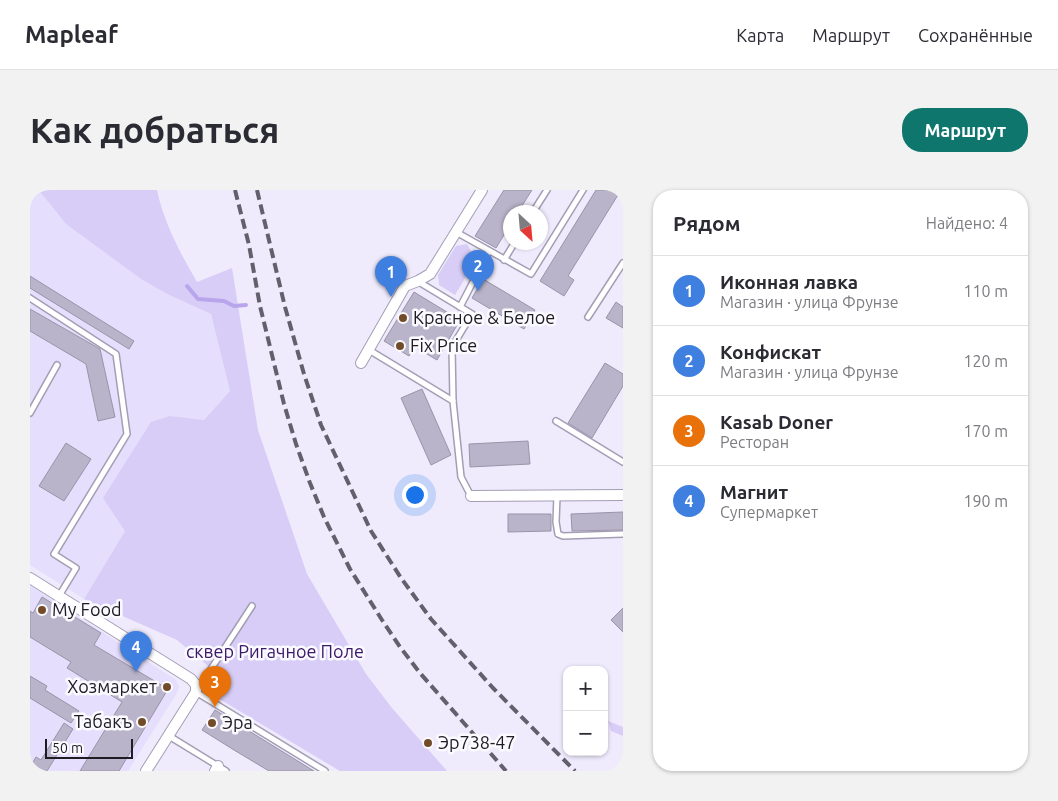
<!DOCTYPE html>
<html lang="ru">
<meta charset="utf-8">
<style>
body{margin:0;font-family:Ubuntu,sans-serif;background:#f2f2f3;color:#2b2b33}
.controls{position:absolute;right:15px;bottom:15px;display:grid;overflow:hidden;border-radius:10px;box-shadow:0 1px 4px #0004}
.controls button{width:45px;height:45px;display:grid;place-items:center;padding:0;border:0;border-bottom:1px solid #e1e1e2;background:#fff;color:#2b2b33;font:25px sans-serif}
.compass{position:absolute;left:473px;top:15px;width:45px;height:45px;border-radius:50%;background:#fff;box-shadow:0 1px 4px #0004;rotate:154deg}
.scale{position:absolute;left:15px;bottom:12px;width:88px;box-sizing:border-box;padding-left:5px;border:2px solid #1e1b23;border-top:0;font-size:14px;line-height:18px;white-space:nowrap;color:#1e1b23;-webkit-text-stroke:4px #fbfaff;paint-order:stroke}
.you{position:absolute;left:384px;top:304px;width:18px;height:18px;margin:-12px;border:4px solid #fff;border-radius:50%;background:#1a73e8;box-shadow:0 0 0 8px #1a73e833}
.badge{display:grid;place-items:center;width:32px;height:32px;border-radius:50%;background:#0f766e;color:#fff;font-size:16px;font-weight:700}
.pin{position:absolute;translate:-50% -41px;filter:drop-shadow(0 1px 2px #0008)}
.pin::after{content:'';position:absolute;top:26px;width:18px;height:15px;background:inherit;clip-path:polygon(0 0,100% 0,50% 100%)}
.list{margin:0;padding:0;list-style:none}
h2{display:flex;justify-content:space-between;align-items:center;height:65px;margin:0;padding:0 20px;font-size:21px}
h2 small{font-size:16px;font-weight:400;color:#7c7c81}
.list li{display:grid;grid-template-columns:32px 1fr auto;gap:15px;align-items:center;box-sizing:border-box;height:70px;padding:0 20px;border-top:1px solid #e1e1e2}
.list b{display:block;font-size:19px;white-space:nowrap}
.list p{margin:0;font-size:16px;white-space:nowrap;color:#7c7c81}
.list em{font-size:16px;font-style:normal;color:#7c7c81}
.map{position:relative;flex:none;width:593px;height:581px;overflow:hidden;border-radius:20px}
header{display:flex;align-items:center;gap:30px;box-sizing:border-box;height:70px;padding:0 25px;background:#fff;border-bottom:1px solid #e1e1e2}
header strong{font-size:24px}
nav{display:flex;gap:28px;margin-inline-start:auto;font-size:18px}
.intro{display:flex;align-items:center;justify-content:space-between;box-sizing:border-box;height:120px;padding:0 30px}
h1{margin:0;font-size:35px}
.button{padding:12px 22px;border-radius:20px;background:#0f766e;color:#fff;font-size:18px;font-weight:700}
main{display:flex;gap:30px;padding:0 30px}
aside{flex:1;background:#fff;border-radius:20px;box-shadow:0 1px 4px #0004}
.map>svg:first-child{display:block}
</style>
<header>
<strong>Mapleaf</strong>
<nav><a>Карта</a><a>Маршрут</a><a>Сохранённые</a></nav>
</header>
<div class="intro"><h1>Как добраться</h1><a class="button">Маршрут</a></div>
<main>
<div class="map">
<svg width="593" height="581" viewBox="0 0 593 581">
<rect width="100%" height="100%" fill="#efebfd"/>
<g fill="#e5defc">
<polygon points="0,0 6,0 11,3 36,34 111,89 137,104 181,124 200,201 174,230 140,226 95,341 54,409 0,375"/>
<polygon points="0,395 146,490 149,497 147,503 98,581 0,581"/>
</g>
<g fill="#d7cdf7">
<path d="M6 0H127C134 33 150 63 167 92L202 78 228 240 277 384 336 484 362 518 417 581H310L181 504 178 476 147 450 54 409 95 341 73 308 121 232 140 226 174 230 200 201 181 124 137 104 111 89 36 34 11 3Z"/>
<polygon points="437,54 443,65 434,90 425,105 409,95 408,85 426,56"/>
<polygon points="578,531 593,537 593,546 581,541"/>
</g>
<g fill="none" stroke-linecap="round" stroke-linejoin="round">
<polyline stroke="#b8a5eb" stroke-width="4" points="157,96 168,109 194,111 204,116 216,115"/>
</g>
<g fill="#b9b4ca" stroke="#9994a9">
<polygon points="474,0 502,0 488,22 480,22 480,35 466,58 445,46"/>
<polygon points="566,0 591,0 538,86 544,90 534,106 510,91"/>
<polygon points="0,86 104,151 99,159 0,98"/>
<polygon points="453,89 505,120 494,139 442,108"/>
<polygon points="384,102 430,130 407,170 385,157 379,166 354,151"/>
<polygon points="586,112 593,117 593,138 576,128"/>
<polygon points="0,119 70,159 85,227 68,231 56,174 0,141"/>
<polygon points="575,173 593,184 593,196 562,248 538,233"/>
<polygon points="392,199 421,265 401,275 371,208"/>
<polygon points="498,251 500,274 440,277 439,254"/>
<polygon points="36,253 61,269 34,311 9,296"/>
<polygon points="593,322 593,340 542,341 541,324"/>
<polygon points="478,324 521,324 521,341 478,342"/>
<polygon points="12,407 71,443 64,455 138,499 89,581 50,581 92,512 37,478 41,472 0,447 0,421 3,423"/>
<polygon points="593,418 593,442 581,430"/>
<polygon points="0,486 17,496 15,500 49,521 41,533 0,508"/>
<polygon points="185,520 284,581 239,581 204,560 172,540"/>
<polygon points="34,533 43,539 17,581 8,581 0,577 6,567 11,570"/>
</g>
<g fill="none" stroke-linecap="round" stroke-linejoin="round">
<g stroke="#a49eb4" stroke-width="8">
<g id="lane">
<polyline points="503,22 517,0"/>
<polyline points="426,42 501,84 553,0"/>
<polyline points="474,70 485,52"/>
<polyline points="389,92 442,124 422,157 423,211 431,287 441,306"/>
<polyline points="0,108 86,164 97,244 24,364 46,378 29,406"/>
<polyline points="430,117 459,61"/>
<polyline points="558,127 593,73"/>
<polyline points="339,160 423,211"/>
<polyline points="0,223 27,175"/>
<polyline points="526,231 593,272"/>
<polyline points="527,306 526,332 528,344 533,346 593,344"/>
<polyline points="222,416 166,502 295,581"/>
<polyline points="139,546 196,581"/>
</g>
</g>
<g stroke="#a49eb4" stroke-width="12">
<g id="street">
<polyline points="331,173 375,96 388,91 400,84 452,0"/>
<polyline points="441,306 593,305"/>
<polyline points="0,388 161,489 166,495 166,502 116,581"/>
<polyline points="185,581 188,576"/>
</g>
</g>
<use href="#lane" stroke="#fff" stroke-width="5"/>
<use href="#street" stroke="#fff" stroke-width="10"/>
<g stroke="#635f6b" stroke-width="4" stroke-dasharray="10 5" stroke-linecap="butt">
<polyline points="205,0 219,55 230,116 254,214 266,254 280,293 294,327 320,379 352,430 370,457 390,483 476,581"/>
<polyline points="227,0 255,117 274,184 291,235 341,341 371,388 401,429 463,498 545,581"/>
</g>
</g>
<g fill="#724c28" stroke="#fbfaff" stroke-width="2">
<circle cx="373" cy="128" r="5"/>
<circle cx="370" cy="156" r="5"/>
<circle cx="12" cy="420" r="5"/>
<circle cx="137" cy="497" r="5"/>
<circle cx="112" cy="532" r="5"/>
<circle cx="182" cy="533" r="5"/>
<circle cx="398" cy="553" r="5"/>
</g>
<g text-anchor="middle" stroke-width="5" stroke-linejoin="round" paint-order="stroke">
<g font-size="18" fill="#1e1b23" stroke="#fbfaff" text-anchor="start">
<text x="383" y="134">Красное &amp; Белое</text>
<text x="380" y="162">Fix Price</text>
<text x="22" y="426">My Food</text>
<text x="127" y="503" text-anchor="end">Хозмаркет</text>
<text x="102" y="538" text-anchor="end">Табакъ</text>
<text x="192" y="539">Эра</text>
<text x="408" y="559">Эр738-47</text>
</g>
<g font-size="18" fill="#3a1969" stroke="#fbfaff">
<text x="245" y="468">сквер Ригачное Поле</text>
</g>
</g>
</svg>
<div class="controls">
<button>+</button>
<button>−</button>
</div>
<svg class="compass" viewBox="-18 -18 36 36"><path d="M0-13l5 13h-10z" fill="#e53935"/><path d="M0 13l5-13h-10z" fill="#7c7c81"/></svg>
<div class="scale">50 m</div>
<div class="you"></div>
<div class="pin badge" style="left:361px;top:107px;background:#3f7fe0">1</div>
<div class="pin badge" style="left:448px;top:101px;background:#3f7fe0">2</div>
<div class="pin badge" style="left:185px;top:517px;background:#e8710a">3</div>
<div class="pin badge" style="left:106px;top:482px;background:#3f7fe0">4</div>
</div>
<aside>
<h2>Рядом<small>Найдено: 4</small></h2>
<ul class="list">
<li><span class="badge" style="background:#3f7fe0">1</span><div><b>Иконная лавка</b><p>Магазин · улица Фрунзе</p></div><em>110 m</em></li>
<li><span class="badge" style="background:#3f7fe0">2</span><div><b>Конфискат</b><p>Магазин · улица Фрунзе</p></div><em>120 m</em></li>
<li><span class="badge" style="background:#e8710a">3</span><div><b>Kasab Doner</b><p>Ресторан</p></div><em>170 m</em></li>
<li><span class="badge" style="background:#3f7fe0">4</span><div><b>Магнит</b><p>Супермаркет</p></div><em>190 m</em></li>
</ul>
</aside>
</main>
